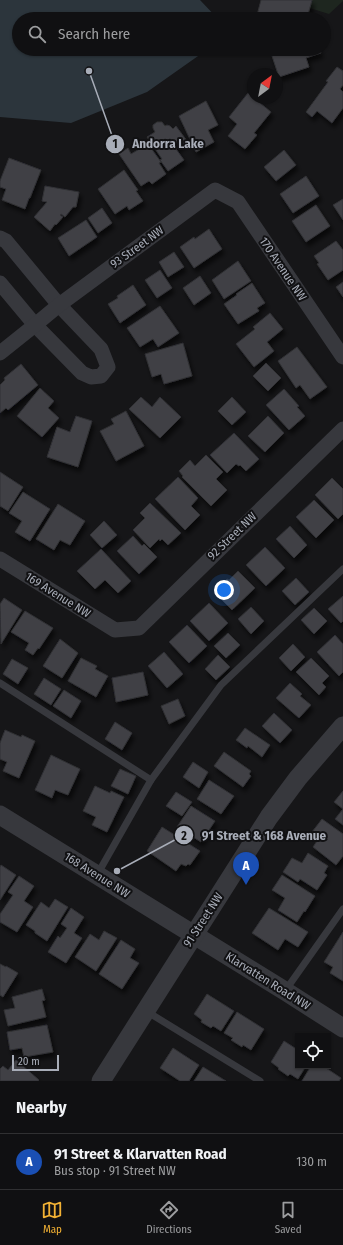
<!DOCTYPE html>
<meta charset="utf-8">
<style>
body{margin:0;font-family:"Fira Sans Condensed",sans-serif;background:#19191b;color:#f1f3f6}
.controls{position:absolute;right:12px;bottom:12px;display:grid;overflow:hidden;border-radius:0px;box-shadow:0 1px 3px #0004}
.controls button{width:36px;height:36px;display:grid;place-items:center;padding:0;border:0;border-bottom:1px solid #303032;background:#101012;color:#f1f3f6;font:20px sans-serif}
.compass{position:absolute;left:247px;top:68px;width:36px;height:36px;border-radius:50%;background:#101012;box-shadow:0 1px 3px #0004;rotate:32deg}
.scale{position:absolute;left:12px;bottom:10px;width:47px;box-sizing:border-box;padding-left:4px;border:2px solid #a8adb8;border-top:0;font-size:11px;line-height:14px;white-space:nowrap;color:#a8adb8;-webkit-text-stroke:3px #111113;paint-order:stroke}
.you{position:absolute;left:224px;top:590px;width:14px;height:14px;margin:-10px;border:3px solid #fff;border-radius:50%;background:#1a73e8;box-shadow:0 0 0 6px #1a73e833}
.badge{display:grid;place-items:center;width:26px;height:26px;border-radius:50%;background:#f2b134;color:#fff;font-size:13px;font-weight:700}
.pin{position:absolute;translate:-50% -33px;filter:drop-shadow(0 1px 2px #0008)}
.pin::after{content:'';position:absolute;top:21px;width:14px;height:12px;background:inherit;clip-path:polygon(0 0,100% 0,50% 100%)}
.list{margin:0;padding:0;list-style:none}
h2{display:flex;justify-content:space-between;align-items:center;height:52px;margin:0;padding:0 16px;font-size:17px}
h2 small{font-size:13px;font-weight:400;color:#9c9d9f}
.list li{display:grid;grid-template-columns:26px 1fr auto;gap:12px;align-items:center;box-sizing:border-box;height:56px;padding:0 16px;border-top:1px solid #303032}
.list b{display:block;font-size:15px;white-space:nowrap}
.list p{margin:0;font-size:13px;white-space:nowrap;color:#9c9d9f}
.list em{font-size:13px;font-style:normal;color:#9c9d9f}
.icon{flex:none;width:22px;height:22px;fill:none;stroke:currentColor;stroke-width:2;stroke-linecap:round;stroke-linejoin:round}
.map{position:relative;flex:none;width:343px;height:1081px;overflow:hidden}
.search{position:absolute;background:#101012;box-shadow:0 1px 3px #0004;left:12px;right:12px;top:12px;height:44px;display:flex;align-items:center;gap:10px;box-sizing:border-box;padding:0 14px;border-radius:22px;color:#9c9d9f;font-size:15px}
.sheet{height:108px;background:#101012}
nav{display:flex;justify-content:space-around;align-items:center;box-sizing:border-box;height:56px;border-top:1px solid #303032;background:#101012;font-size:11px;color:#9c9d9f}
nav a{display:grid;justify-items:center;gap:2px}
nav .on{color:#f2b134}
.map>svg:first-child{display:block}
</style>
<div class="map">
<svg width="343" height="1081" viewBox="0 0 343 1081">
<defs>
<filter id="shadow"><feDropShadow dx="2.5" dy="4.5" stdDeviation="2" flood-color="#0009"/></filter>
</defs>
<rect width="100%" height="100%" fill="#161618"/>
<polygon fill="#1e261f" points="284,0 343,0 343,1 329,14"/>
<polygon fill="#2c353c" points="0,0 200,0 218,19 19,19 19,49 208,49 147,92 71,123 0,117"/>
<g fill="#404145" stroke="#303034" filter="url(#shadow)">
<polygon points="261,0 312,0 307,18 295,15 294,19 256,19"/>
<polygon points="271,49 319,49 321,53 306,58 309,67 279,77 271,53 272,52"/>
<polygon points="337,67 343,71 343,85 340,89 343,92 343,108 332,123 317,111 312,117 306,112 328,82 326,81"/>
<polygon points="248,93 271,112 254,133 257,135 245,149 228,136 237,124 229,117"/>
<polygon points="206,101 218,125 208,130 214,142 196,152 179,116"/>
<polygon points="157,122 162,122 165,126 167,125 170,126 173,129 176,126 187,141 176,149 184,160 168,171 160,160 162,159 147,137 155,132 153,128 153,125"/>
<polygon points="148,144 161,162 159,163 166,174 152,184 149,181 141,186 119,154 128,148 131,154"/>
<polygon points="284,150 296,165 276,181 264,167"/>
<polygon points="9,158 41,170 30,198 29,198 25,209 2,200 6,189 0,187 0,181"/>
<polygon points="124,170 138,190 136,191 143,201 129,210 127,206 115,214 98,189"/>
<polygon points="306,176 319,196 293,213 280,194"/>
<polygon points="45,186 79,192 76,207 73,207 65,217 61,214 60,215 63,217 56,225 55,224 50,231 34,217 47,202 42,201"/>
<polygon points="343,199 343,220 333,205"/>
<polygon points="316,205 330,226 306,242 292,221"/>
<polygon points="102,208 112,223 98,233 88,218"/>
<polygon points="86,220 97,237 69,256 58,238"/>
<polygon points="209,229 222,249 194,268 180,247 194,237 195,239"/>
<polygon points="336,241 343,250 343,270 328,280 317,264 319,263 314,256"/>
<polygon points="174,252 184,267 168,277 159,262"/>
<polygon points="238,261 251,281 224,299 212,280"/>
<polygon points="160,270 172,288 157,298 145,280"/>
<polygon points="200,276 211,293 194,305 183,288"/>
<polygon points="343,282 343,297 336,287"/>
<polygon points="252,283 265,303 257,308 259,311 238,324 224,304 237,295 236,294"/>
<polygon points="133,285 146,305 120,323 108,304 118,298 117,296"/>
<polygon points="160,306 179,333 158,347 153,339 140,347 127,328"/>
<polygon points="270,313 283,329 267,342 274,351 254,367 236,344 255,329 253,327"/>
<polygon points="183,343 192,376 164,384 161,374 152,377 145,354"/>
<polygon points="297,347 327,387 310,399 300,385 296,388 278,361"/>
<polygon points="266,363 281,378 268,391 253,376"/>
<polygon points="21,364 38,385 8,410 6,408 0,413 0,385 5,380 4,378"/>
<polygon points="40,388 54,401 48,408 59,418 42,437 17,416"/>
<polygon points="284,389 299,406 297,407 305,416 289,430 266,405"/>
<polygon points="141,397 152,407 160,397 181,417 160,438 129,409"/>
<polygon points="232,397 246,412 232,425 218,411"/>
<polygon points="126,411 144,446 116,461 100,431 114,424 111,419"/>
<polygon points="76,416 92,421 78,467 47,457 57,427 70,432"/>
<polygon points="268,416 284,433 265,452 248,436"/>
<polygon points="234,433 259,459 246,471 240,465 239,466 236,464 227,473 210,455"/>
<polygon points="206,455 223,472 216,479 227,490 211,506 182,477 183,476 179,471 190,460 195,466"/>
<polygon points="0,472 23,487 8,511 0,506"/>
<polygon points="178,477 198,498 191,506 200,515 185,530 155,499"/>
<polygon points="332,478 343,489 343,514 338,519 315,495"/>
<polygon points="23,492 50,509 30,541 15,532 22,521 9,513"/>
<polygon points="314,500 334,520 316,538 296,517"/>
<polygon points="150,503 181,533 168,545 162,539 160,541 159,539 150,548 133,530 145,518 140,513"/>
<polygon points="58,504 85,521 70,545 60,540 54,550 36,539"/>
<polygon points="104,521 117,535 102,548 90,535"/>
<polygon points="290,526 307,545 294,558 276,539"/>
<polygon points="133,536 142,546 144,544 157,557 139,574 117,551"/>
<polygon points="265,547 285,568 266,586 246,565"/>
<polygon points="101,549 131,581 118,593 105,580 95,589 77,571"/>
<polygon points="238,571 255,588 232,610 214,592 227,579 229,580"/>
<polygon points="296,578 309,592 295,605 282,591"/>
<polygon points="343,596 343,621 341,623 328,609"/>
<polygon points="4,598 22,610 1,644 0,604"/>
<polygon points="209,603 228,623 209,641 190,621"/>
<polygon points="251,607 264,621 251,634 238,619"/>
<polygon points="314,608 327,621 314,634 301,620"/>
<polygon points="25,611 53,628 39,649 38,648 33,655 25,650 29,643 11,632"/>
<polygon points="187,625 207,646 189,663 169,642"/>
<polygon points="228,633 240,645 226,658 214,646"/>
<polygon points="335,635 343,644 343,672 339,676 317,652"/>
<polygon points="60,639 78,653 62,678 43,666"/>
<polygon points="293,644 305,657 291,671 279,658"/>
<polygon points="164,652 183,674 167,688 148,666"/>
<polygon points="218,655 230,667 216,680 205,669"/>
<polygon points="81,658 97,666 95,669 108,676 96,697 68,681"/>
<polygon points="311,658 329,676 322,683 326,687 319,695 296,672"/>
<polygon points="12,659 28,668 18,684 3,674"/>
<polygon points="143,672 148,695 116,702 112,678"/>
<polygon points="44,678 61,689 51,705 34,694"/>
<polygon points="290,683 302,694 300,696 311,705 299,718 276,698"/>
<polygon points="64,690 81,701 71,718 53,706"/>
<polygon points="178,699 185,716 169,724 161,706"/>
<polygon points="274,713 292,730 280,743 262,726"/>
<polygon points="115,722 132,733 122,750 105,739"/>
<polygon points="245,728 270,745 262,757 248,746 247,748 236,740"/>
<polygon points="5,730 21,737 22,735 35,741 19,778 3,771 7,762 0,759 0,743"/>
<polygon points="224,752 251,771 249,774 251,776 243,787 214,766"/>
<polygon points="51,755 80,769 68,795 55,790 52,798 35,790"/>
<polygon points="193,762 208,772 199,788 183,777"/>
<polygon points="120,769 136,776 128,794 111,786"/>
<polygon points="209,780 234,796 221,814 197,799"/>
<polygon points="95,786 110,793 111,791 124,797 107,832 92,825 96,817 83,811"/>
<polygon points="343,791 343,825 335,819 343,809 334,802"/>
<polygon points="176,792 192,802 182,816 166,806"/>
<polygon points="191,806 215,821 201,842 177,827"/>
<polygon points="322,819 343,834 343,856 336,865 313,847 319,838 312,832"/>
<polygon points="162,827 200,851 190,865 188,864 186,866 181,864 176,871 147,851"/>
<polygon points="308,853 328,866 324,873 327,875 317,890 300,879 298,882 283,872 292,858 302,863"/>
<polygon points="1,865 16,875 0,900 0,867"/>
<polygon points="282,875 315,896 305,912 304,911 297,922 278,910 285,898 272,890"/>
<polygon points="19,876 34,886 24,901 33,907 17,932 0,922 0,914 13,895 8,892"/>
<polygon points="55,899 68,907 47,941 35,933 35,931 26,925 41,902 49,908"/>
<polygon points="71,908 84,917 74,933 82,938 66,963 48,952 58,936 60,938 67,928 61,924"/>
<polygon points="269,908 308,932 298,947 285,939 278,950 252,933"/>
<polygon points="104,931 117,938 96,971 75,957 90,934 99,940"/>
<polygon points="343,932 343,981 330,973 333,967 324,962"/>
<polygon points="121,940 135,949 130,958 139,963 122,989 99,974"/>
<polygon points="0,964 6,967 6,966 18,973 3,997 0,995"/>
<polygon points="42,989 45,1000 42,1001 46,1017 8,1026 4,1010 15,1008 12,997"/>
<polygon points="207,994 234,1011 221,1031 213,1026 211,1028 201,1022 202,1020 194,1014"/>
<polygon points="237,1012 264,1029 251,1050 243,1045 242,1047 231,1040 233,1038 224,1033"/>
<polygon points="47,1025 53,1052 24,1057 22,1048 10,1050 7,1032"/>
<polygon points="284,1041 298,1050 298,1066 306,1066 298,1079 290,1074 288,1076 278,1069 279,1068 271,1062"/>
<polygon points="173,1048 199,1065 189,1081 180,1081 160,1068"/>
<polygon points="16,1060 39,1080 38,1081 0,1081 0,1069 3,1066 8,1070"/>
<polygon points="311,1066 323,1066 341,1078 339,1081 302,1081"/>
<polygon points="203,1067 226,1081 194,1081"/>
</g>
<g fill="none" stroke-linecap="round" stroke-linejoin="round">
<g stroke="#37383d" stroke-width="7">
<polyline points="0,683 151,780"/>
<polyline points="97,875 151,780 221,685 343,569"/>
<polyline points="285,991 343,909"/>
<polyline points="146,1011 260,1081"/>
</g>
<g stroke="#37383d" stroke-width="15">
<polyline points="0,238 6,241 59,305 101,349 108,367 101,376 91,377 82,373 35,325 0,283"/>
<polyline points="0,353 35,325 59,305 215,190 238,202 343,357"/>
<polyline points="0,559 115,630 139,628 343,429"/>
</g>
<g stroke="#37383d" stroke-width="19">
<polyline points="0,815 285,991 343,1028"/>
<polyline points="101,1081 269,817 298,778 343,726"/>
</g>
</g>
<g text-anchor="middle" stroke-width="4" stroke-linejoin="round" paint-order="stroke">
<g font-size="12" fill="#a8adb8" stroke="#111113">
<text transform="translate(137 247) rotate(-36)" y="4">93 Street NW</text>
<text transform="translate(283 269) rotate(56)" y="4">170 Avenue NW</text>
<text transform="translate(232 536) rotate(-44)" y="4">92 Street NW</text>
<text transform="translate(58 595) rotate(32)" y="4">169 Avenue NW</text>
<text transform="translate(97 875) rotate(32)" y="4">168 Avenue NW</text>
<text transform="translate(203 920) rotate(-57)" y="4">91 Street NW</text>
<text transform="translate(268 981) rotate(32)" y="4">Klarvatten Road NW</text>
</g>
</g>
<path fill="none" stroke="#a8adb8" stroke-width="1.5" d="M89 71L115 144M117 871L184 835"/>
<g fill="#a8adb8" stroke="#111113" stroke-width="1.5">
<circle cx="89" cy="71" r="4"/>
<circle cx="117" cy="871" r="4"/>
<circle cx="115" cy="144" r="10"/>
<circle cx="184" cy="835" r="10"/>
</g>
<g font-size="12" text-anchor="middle" font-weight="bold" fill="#111">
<text x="115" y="148">1</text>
<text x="184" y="840">2</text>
</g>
<g font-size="13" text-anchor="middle" font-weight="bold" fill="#a8adb8" stroke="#111113" stroke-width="4" stroke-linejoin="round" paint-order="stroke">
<text x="168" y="148">Andorra Lake</text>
<text x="264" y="840">91 Street &amp; 168 Avenue</text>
</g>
</svg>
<div class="controls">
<button><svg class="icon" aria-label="locate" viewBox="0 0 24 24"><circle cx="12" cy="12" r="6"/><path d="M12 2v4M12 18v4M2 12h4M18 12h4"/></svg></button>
</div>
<svg class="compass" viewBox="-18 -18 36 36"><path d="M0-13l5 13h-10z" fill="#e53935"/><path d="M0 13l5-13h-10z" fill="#9c9d9f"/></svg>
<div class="scale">20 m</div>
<div class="you"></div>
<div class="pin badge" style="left:246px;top:885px;background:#1a4fb4">A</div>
<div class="search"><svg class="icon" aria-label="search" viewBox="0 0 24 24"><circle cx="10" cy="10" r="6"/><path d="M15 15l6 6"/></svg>Search here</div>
</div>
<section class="sheet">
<h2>Nearby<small></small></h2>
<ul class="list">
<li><span class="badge" style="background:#1a4fb4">A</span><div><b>91 Street &amp; Klarvatten Road</b><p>Bus stop · 91 Street NW</p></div><em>130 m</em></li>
</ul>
</section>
<nav>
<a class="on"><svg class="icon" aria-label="map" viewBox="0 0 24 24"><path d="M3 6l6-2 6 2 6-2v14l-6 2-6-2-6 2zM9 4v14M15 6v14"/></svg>Map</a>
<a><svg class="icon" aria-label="directions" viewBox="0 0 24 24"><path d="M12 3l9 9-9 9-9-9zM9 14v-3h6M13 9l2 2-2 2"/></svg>Directions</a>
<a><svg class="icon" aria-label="saved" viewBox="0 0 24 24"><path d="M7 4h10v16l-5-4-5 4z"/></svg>Saved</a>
</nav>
